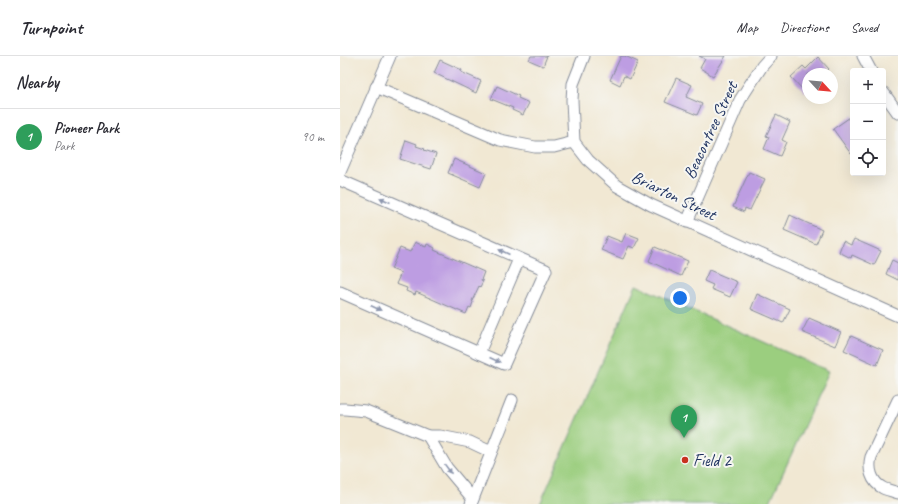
<!DOCTYPE html>
<meta charset="utf-8">
<style>
body{margin:0;font-family:Caveat,sans-serif;background:#f2f2f3;color:#2b2b33}
.controls{position:absolute;right:12px;top:12px;display:grid;overflow:hidden;border-radius:4px;box-shadow:0 4px 16px #0002}
.controls button{width:36px;height:36px;display:grid;place-items:center;padding:0;border:0;border-bottom:1px solid #e1e1e2;background:#fff;color:#2b2b33;font:20px sans-serif}
.compass{position:absolute;left:462px;top:12px;width:36px;height:36px;border-radius:50%;background:#fff;box-shadow:0 4px 16px #0002;rotate:116deg}
.you{position:absolute;left:340px;top:242px;width:14px;height:14px;margin:-10px;border:3px solid #fff;border-radius:50%;background:#1a73e8;box-shadow:0 0 0 6px #1a73e833}
.badge{display:grid;place-items:center;width:26px;height:26px;border-radius:50%;background:#0b8043;color:#fff;font-size:13px;font-weight:700}
.pin{position:absolute;translate:-50% -33px;filter:drop-shadow(0 1px 2px #0008)}
.pin::after{content:'';position:absolute;top:21px;width:14px;height:12px;background:inherit;clip-path:polygon(0 0,100% 0,50% 100%)}
.list{margin:0;padding:0;list-style:none}
h2{display:flex;justify-content:space-between;align-items:center;height:52px;margin:0;padding:0 16px;font-size:17px}
h2 small{font-size:13px;font-weight:400;color:#7c7c81}
.list li{display:grid;grid-template-columns:26px 1fr auto;gap:12px;align-items:center;box-sizing:border-box;height:56px;padding:0 16px;border-top:1px solid #e1e1e2}
.list b{display:block;font-size:15px;white-space:nowrap}
.list p{margin:0;font-size:13px;white-space:nowrap;color:#7c7c81}
.list em{font-size:13px;font-style:normal;color:#7c7c81}
.icon{flex:none;width:22px;height:22px;fill:none;stroke:currentColor;stroke-width:2;stroke-linecap:round;stroke-linejoin:round}
.map{position:relative;flex:none;width:558px;height:448px;overflow:hidden}
header{display:flex;align-items:center;gap:24px;box-sizing:border-box;height:56px;padding:0 20px;background:#fff;border-bottom:1px solid #e1e1e2}
header strong{font-size:19px}
nav{display:flex;gap:22px;margin-inline-start:auto;font-size:14px}
main{display:flex}
aside{flex:1;background:#fff}
.map>svg:first-child{display:block}
</style>
<header>
<strong>Turnpoint</strong>
<nav><a>Map</a><a>Directions</a><a>Saved</a></nav>
</header>
<main>
<aside>
<h2>Nearby<small></small></h2>
<ul class="list">
<li><span class="badge" style="background:#2e9e5b">1</span><div><b>Pioneer Park</b><p>Park</p></div><em>90 m</em></li>
</ul>
</aside>
<div class="map">
<svg width="558" height="448" viewBox="0 0 558 448">
<rect width="100%" height="100%" fill="#f6f6f2"/>
<filter id="ink" filterUnits="userSpaceOnUse"><feTurbulence type="fractalNoise" baseFrequency=".025" numOctaves="2"/><feDisplacementMap in="SourceGraphic" scale="8" xChannelSelector="R" yChannelSelector="G"/><feConvolveMatrix kernelMatrix="1 2 1 2 8 2 1 2 1" color-interpolation-filters="sRGB"/></filter>
<filter id="wash" filterUnits="userSpaceOnUse"><feTurbulence type="fractalNoise" baseFrequency=".012" numOctaves="4" result="noise"/><feDisplacementMap in="SourceGraphic" scale="16" xChannelSelector="R" yChannelSelector="G"/><feGaussianBlur stdDeviation="0.9" result="paint"/><feColorMatrix in="noise" values="0 0 0 0 0 0 0 0 0 0 0 0 0 0 0 0 0 1.4 0 .05"/><feComposite in="paint" operator="in"/></filter>
<g filter="url(#wash)">
<rect width="100%" height="100%" fill="#f1e8d3"/>
<polygon fill="#9bce7f" stroke="#5b7e6e" points="296,229 489,315 429,448 200,448"/>
<g id="blocks">
<g fill="#bd9de2">
<polygon points="191,0 207,0 203,10 189,4"/>
<polygon points="281,0 285,0 298,6 290,23 284,20 280,29 270,24"/>
<polygon points="359,0 386,0 373,20 360,12 365,3"/>
<polygon points="478,1 489,13 484,18 468,18 468,33 465,36 451,21 463,10 466,13"/>
<polygon points="100,4 122,14 121,16 141,25 136,37 94,17"/>
<polygon points="336,22 352,29 346,41 362,48 357,59 325,46"/>
<polygon points="157,30 179,40 178,42 189,47 183,59 172,54 173,52 151,43"/>
<polygon points="436,59 450,66 442,84 446,86 440,100 424,93 429,81 426,80"/>
<polygon points="513,59 513,97 511,98 493,73"/>
<polygon points="66,84 77,88 76,90 85,93 84,94 96,98 91,113 60,103"/>
<polygon points="114,103 146,117 140,131 108,117"/>
<polygon points="409,116 425,123 410,154 405,152 404,156 393,151"/>
<polygon points="450,159 482,174 476,188 444,174"/>
<polygon points="286,177 299,182 294,192 289,190 283,203 261,194 267,180 282,186"/>
<polygon points="514,183 541,195 534,209 512,199 511,202 499,196 503,185 511,189"/>
<polygon points="75,186 86,191 87,188 95,192 94,194 144,216 141,224 143,225 140,231 139,230 132,245 133,246 131,252 129,251 126,258 76,236 75,239 66,235 67,232 56,228 61,217 51,213 60,192 70,196"/>
<polygon points="315,191 348,205 341,220 309,205"/>
<polygon points="552,204 558,207 558,224 546,218"/>
<polygon points="369,214 397,226 390,241 371,233 373,229 364,225"/>
<polygon points="417,238 450,253 443,267 411,253"/>
<polygon points="469,262 501,276 495,290 462,276"/>
<polygon points="511,280 543,294 537,309 504,294"/>
</g>
</g>
</g>
<g filter="url(#ink)">
<use href="#blocks" fill-opacity="0" stroke="#868c98" stroke-width="1"/>
<g fill="none" stroke-linecap="round" stroke-linejoin="round">
<g stroke="#868c98" stroke-width="13">
<g id="minor">
<polyline points="523,0 531,15"/>
<polyline points="36,31 160,84 195,91 214,91 234,86"/>
<polyline points="543,36 558,57"/>
<polyline points="234,86 248,104 277,130 311,149 558,260"/>
<polyline points="234,86 232,44 233,28 244,0"/>
<polyline points="0,116 50,0"/>
<polyline points="0,124 206,214 164,308 0,236"/>
<polyline points="347,166 400,44 422,10 431,0"/>
<polyline points="139,297 179,203"/>
<path d="M558 344 531 401C528 412 531 426 543 432 547 434 553 435 558 437"/>
<polyline points="0,353 5,353 26,355 88,380 100,380 130,386 151,396"/>
<polyline points="88,380 107,412 133,443"/>
<polyline points="131,448 172,344"/>
</g>
</g>
<use href="#minor" stroke="#fff" stroke-width="11"/>
</g>
<defs><path id="oneway-solid" d="M-6-.8H1V-3.2L6.5 0L1 3.2V.8H-6Z"/></defs>
<g fill="#8d97ae">
<use href="#oneway-solid" transform="translate(45 144) rotate(-156)"/>
<use href="#oneway-solid" transform="translate(164 196) rotate(-156)"/>
<use href="#oneway-solid" transform="translate(36 252) rotate(24)"/>
<use href="#oneway-solid" transform="translate(155 304) rotate(24)"/>
<use href="#oneway-solid" transform="translate(108 413) rotate(54)"/>
</g>
</g>
<circle fill="#c8321e" stroke="#f6f6f2" stroke-width="1.5" cx="345" cy="404" r="4"/>
<g text-anchor="middle" stroke-width="4" stroke-linejoin="round" paint-order="stroke">
<g font-size="17" fill="#1b2f5e" stroke="#f6f6f2">
<text transform="translate(370 74) rotate(-65)" y="6">Beacontree Street</text>
<text transform="translate(334 139) rotate(26)" y="6">Briarton Street</text>
</g>
<g font-size="17" fill="#1b2f5e" stroke="#f6f6f2" text-anchor="start">
<text x="353" y="410">Field 2</text>
</g>
</g>
</svg>
<div class="controls">
<button>+</button>
<button>−</button>
<button><svg class="icon" aria-label="locate" viewBox="0 0 24 24"><circle cx="12" cy="12" r="6"/><path d="M12 2v4M12 18v4M2 12h4M18 12h4"/></svg></button>
</div>
<svg class="compass" viewBox="-18 -18 36 36"><path d="M0-13l5 13h-10z" fill="#e53935"/><path d="M0 13l5-13h-10z" fill="#7c7c81"/></svg>
<div class="you"></div>
<div class="pin badge" style="left:344px;top:382px;background:#2e9e5b">1</div>
</div>
</main>
